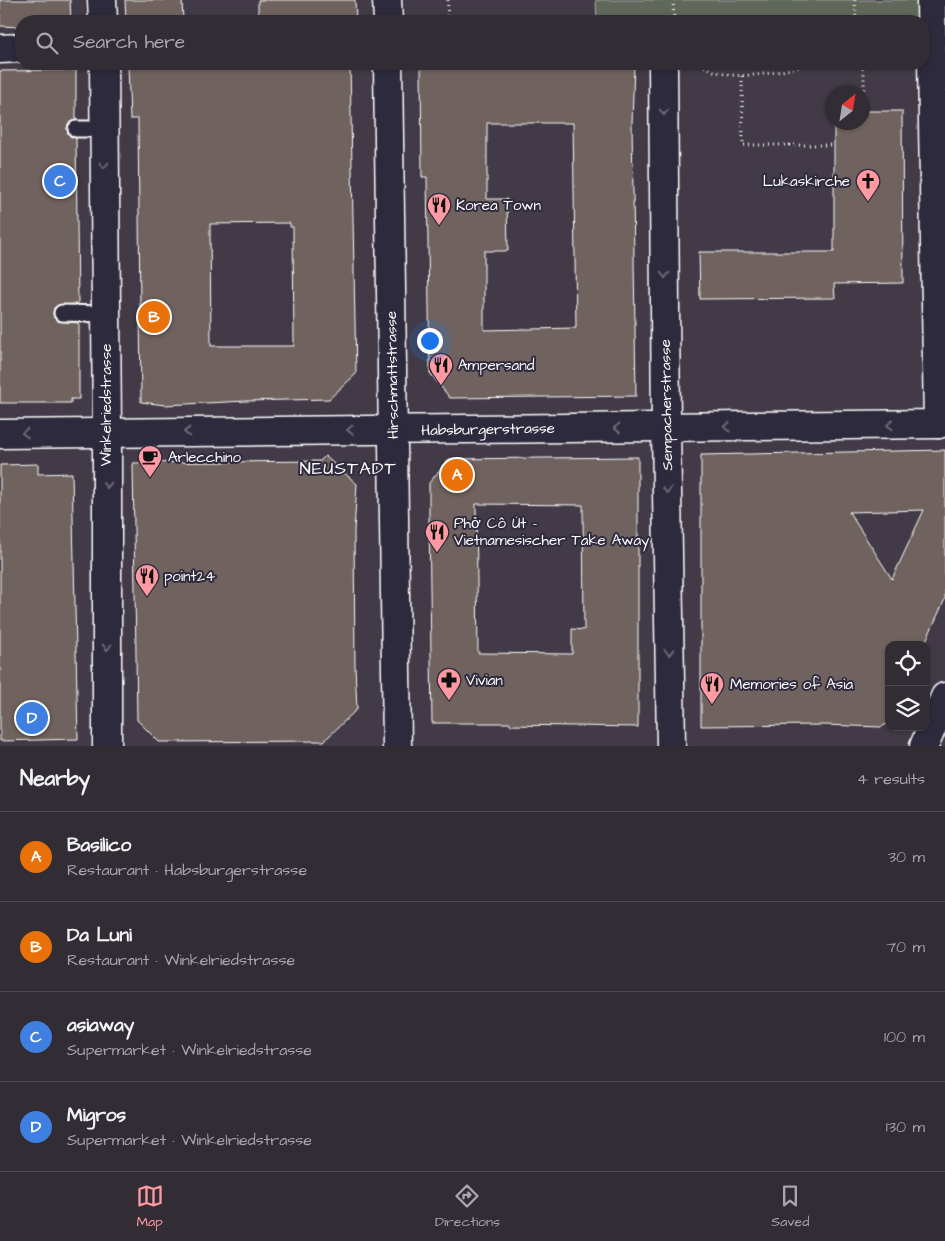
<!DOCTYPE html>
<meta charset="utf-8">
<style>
body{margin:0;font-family:"Architects Daughter",sans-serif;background:#3a343d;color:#f1f3f6}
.controls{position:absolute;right:15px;bottom:15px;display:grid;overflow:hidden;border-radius:10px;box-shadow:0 1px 4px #0004}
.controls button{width:45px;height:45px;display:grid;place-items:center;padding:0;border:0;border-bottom:1px solid #4d4850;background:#322c35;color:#f1f3f6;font:25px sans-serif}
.compass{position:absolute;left:825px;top:85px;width:45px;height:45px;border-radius:50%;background:#322c35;box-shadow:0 1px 4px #0004;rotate:30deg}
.you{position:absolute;left:429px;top:340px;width:18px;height:18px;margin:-12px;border:4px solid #fff;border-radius:50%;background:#1a73e8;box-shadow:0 0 0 8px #1a73e833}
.badge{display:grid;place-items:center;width:32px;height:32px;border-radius:50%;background:#ff9aa2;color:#fff;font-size:16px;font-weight:700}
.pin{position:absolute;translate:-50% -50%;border:2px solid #fff;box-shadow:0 1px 5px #0006}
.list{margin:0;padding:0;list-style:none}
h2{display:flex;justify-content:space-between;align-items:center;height:65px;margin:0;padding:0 20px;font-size:21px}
h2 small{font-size:16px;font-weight:400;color:#a8a7ad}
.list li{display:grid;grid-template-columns:32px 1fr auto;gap:15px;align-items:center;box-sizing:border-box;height:90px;padding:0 20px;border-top:1px solid #4d4850}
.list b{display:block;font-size:19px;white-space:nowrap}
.list p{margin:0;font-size:16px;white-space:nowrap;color:#a8a7ad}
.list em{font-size:16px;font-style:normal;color:#a8a7ad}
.icon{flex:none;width:28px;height:28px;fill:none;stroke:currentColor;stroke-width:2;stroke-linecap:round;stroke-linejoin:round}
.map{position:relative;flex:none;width:945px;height:746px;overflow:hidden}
.search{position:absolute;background:#322c35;box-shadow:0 1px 4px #0004;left:15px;right:15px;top:15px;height:55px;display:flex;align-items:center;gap:12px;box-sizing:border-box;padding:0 18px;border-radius:20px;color:#a8a7ad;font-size:19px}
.sheet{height:425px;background:#322c35}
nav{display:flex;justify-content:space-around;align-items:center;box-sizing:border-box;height:70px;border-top:1px solid #4d4850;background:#322c35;font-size:14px;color:#a8a7ad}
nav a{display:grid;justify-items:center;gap:2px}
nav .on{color:#ff9aa2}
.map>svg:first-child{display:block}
</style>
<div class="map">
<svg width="945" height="746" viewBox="0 0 945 746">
<rect width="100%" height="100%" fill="#423b47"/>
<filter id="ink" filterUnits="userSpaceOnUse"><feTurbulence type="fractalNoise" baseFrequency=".02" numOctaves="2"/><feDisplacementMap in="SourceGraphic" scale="10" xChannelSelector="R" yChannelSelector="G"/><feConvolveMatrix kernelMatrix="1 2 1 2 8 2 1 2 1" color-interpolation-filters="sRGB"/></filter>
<g filter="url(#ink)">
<polygon fill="#60675a" stroke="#b0b3ac" points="596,0 923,0 924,21 597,21"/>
<g fill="#70635e" stroke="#fff" fill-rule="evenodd">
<polygon points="0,0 70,0 71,21 21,21 21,27 0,26"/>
<polygon points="125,0 182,0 183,21 126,21"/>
<polygon points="258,0 355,0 356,20 258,21"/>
<path d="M269 64H350L356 374 329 399 246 401 165 405 141 402 138 119H130L128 66ZM290 223V227H293L294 346H211L210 224Z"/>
<path d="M421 65 634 66 632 123 636 396 450 398 430 373 427 177H422ZM487 123H573L576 328 484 330V251H508L507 199H487Z"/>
<polygon points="76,70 76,120 72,121 68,124 67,129 68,133 71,137 76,138 78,304 58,305 54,308 53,313 54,318 58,321 79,323 79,399 71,399 71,403 0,403 0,71"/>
<polygon points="862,111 902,111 903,283 834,284 835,298 700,299 699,252 834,252 834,122 862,122"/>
<path d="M945 450V599L924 645H889V723L881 727 824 725 701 726V455ZM924 510 892 579 849 512Z"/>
<polygon points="325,456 357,484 354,531 355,666 357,709 324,741 159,742 137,720 133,463 320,461"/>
<path d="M638 457V727L510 725V723H432L429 520V483L449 459ZM476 504 583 505 584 630 572 629V654L478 653Z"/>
<polygon points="38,464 38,474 72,473 78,739 0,741 0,465"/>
</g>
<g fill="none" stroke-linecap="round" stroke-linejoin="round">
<g stroke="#fff" stroke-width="19">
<g id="lane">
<polyline points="76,129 104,129"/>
<polyline points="62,313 105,314"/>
</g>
</g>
<g stroke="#fff" stroke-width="31">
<g id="street">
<polyline points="102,0 103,21"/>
<polyline points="931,0 938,424"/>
<polyline points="0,49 21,48"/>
<polyline points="104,64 107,432 107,746"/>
<polyline points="663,64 666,427 671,746"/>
<polyline points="0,434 938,424 945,422"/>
</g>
</g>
<g stroke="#fff" stroke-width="31">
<g id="secondary">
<polyline points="387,0 388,21"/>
<polyline points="388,64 397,746"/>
<polyline points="924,746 945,697"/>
</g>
</g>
<g stroke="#fff" stroke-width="3" stroke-dasharray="1 4" stroke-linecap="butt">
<polyline points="673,0 674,21"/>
<polyline points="855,0 856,21"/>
<polyline points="447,21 448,0"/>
<path d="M700 64C705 66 709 69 714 71 743 82 785 70 814 64"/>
<polyline points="861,64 864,72 864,111"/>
<polyline points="742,76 743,145 834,145"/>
</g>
<use href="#lane" stroke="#2f2a3d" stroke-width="15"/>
<use href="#street" stroke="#2f2a3d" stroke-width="28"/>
<use href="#secondary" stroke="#2f2a3d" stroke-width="28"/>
</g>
<defs><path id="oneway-chevron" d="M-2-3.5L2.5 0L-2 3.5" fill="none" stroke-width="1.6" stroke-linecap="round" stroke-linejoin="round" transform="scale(1.25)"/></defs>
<g stroke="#6d6a77">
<use href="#oneway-chevron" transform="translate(664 112) rotate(90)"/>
<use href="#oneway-chevron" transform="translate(104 165) rotate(90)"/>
<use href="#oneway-chevron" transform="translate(665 275) rotate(90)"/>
<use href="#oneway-chevron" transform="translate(890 425) rotate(179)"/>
<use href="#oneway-chevron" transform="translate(727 427) rotate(179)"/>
<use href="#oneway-chevron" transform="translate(617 428) rotate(179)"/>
<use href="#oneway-chevron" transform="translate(350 430) rotate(179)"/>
<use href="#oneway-chevron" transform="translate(187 432) rotate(180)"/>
<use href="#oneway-chevron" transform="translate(25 433) rotate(179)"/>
<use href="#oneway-chevron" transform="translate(107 485) rotate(90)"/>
<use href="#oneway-chevron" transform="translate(667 490) rotate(89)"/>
<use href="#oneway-chevron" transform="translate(107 647) rotate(90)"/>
<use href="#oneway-chevron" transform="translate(669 652) rotate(89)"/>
</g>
</g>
<defs>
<g id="church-pin" transform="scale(1.25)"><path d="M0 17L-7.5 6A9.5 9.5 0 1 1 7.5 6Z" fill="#ff9aa2" stroke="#2f2a3d"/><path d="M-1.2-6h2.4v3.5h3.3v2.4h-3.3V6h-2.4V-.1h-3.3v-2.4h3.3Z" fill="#111"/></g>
<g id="restaurant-pin" transform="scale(1.25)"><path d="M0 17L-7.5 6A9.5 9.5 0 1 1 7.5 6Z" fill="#ff9aa2" stroke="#2f2a3d"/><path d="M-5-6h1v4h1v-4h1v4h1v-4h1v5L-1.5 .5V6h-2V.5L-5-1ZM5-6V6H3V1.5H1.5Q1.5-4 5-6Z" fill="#111"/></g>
<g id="cafe-pin" transform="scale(1.25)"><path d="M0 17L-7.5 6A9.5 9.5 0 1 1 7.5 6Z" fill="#ff9aa2" stroke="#2f2a3d"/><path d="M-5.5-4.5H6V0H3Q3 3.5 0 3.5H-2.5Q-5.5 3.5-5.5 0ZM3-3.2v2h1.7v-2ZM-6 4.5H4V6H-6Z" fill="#111"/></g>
<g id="pharmacy-pin" transform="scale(1.25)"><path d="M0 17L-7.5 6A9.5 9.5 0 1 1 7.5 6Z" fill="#ff9aa2" stroke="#2f2a3d"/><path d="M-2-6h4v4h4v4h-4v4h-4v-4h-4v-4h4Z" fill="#111"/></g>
</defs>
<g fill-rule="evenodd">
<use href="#church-pin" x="868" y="181"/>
<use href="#restaurant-pin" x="439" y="205"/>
<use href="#restaurant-pin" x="441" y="365"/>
<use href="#cafe-pin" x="150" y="457"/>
<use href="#restaurant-pin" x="437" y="532"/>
<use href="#restaurant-pin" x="147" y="576"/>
<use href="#pharmacy-pin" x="449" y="680"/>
<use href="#restaurant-pin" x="712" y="684"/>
</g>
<g text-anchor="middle" stroke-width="4" stroke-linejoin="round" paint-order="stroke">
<g font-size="15" fill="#fff" stroke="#2f2a3d" text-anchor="start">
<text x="850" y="186" text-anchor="end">Lukaskirche</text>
<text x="456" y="210">Korea Town</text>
<text x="458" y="370">Ampersand</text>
<text x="168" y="462">Arlecchino</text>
<text x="454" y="528">Phở Cô Út -<tspan x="454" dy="17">Vietnamesischer Take Away</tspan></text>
<text x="164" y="581">point24</text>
<text x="466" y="685">Vivian</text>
<text x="730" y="689">Memories of Asia</text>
</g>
<g font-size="15" fill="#fff" stroke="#2f2a3d">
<text transform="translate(392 375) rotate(-91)" y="5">Hirschmattstrasse</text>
<text transform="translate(106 405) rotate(-90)" y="5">Winkelriedstrasse</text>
<text transform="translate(666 405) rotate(-91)" y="5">Sempacherstrasse</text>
<text transform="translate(488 429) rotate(-1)" y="5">Habsburgerstrasse</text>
</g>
<g font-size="18" letter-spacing="1" fill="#fff" stroke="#2f2a3d">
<text x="348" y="474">NEUSTADT</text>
</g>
</g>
</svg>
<div class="controls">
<button><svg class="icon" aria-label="locate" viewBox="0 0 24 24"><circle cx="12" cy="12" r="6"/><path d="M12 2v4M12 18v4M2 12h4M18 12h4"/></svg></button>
<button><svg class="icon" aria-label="layers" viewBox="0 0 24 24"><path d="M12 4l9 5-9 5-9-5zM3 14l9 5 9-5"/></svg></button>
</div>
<svg class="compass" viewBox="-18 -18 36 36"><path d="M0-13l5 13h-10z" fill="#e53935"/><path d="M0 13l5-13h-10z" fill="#a8a7ad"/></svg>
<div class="you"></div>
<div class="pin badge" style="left:457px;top:475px;background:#e8710a">A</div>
<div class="pin badge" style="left:154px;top:317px;background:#e8710a">B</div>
<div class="pin badge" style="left:60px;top:181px;background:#3f7fe0">C</div>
<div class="pin badge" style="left:32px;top:718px;background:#3f7fe0">D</div>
<div class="search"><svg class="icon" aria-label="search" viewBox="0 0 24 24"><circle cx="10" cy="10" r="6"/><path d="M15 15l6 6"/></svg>Search here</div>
</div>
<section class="sheet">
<h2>Nearby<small>4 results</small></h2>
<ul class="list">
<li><span class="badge" style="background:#e8710a">A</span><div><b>Basilico</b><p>Restaurant · Habsburgerstrasse</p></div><em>30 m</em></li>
<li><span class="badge" style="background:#e8710a">B</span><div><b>Da Luni</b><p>Restaurant · Winkelriedstrasse</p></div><em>70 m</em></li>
<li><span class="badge" style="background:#3f7fe0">C</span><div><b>asiaway</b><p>Supermarket · Winkelriedstrasse</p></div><em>100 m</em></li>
<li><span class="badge" style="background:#3f7fe0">D</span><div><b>Migros</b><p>Supermarket · Winkelriedstrasse</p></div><em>130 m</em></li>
</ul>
</section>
<nav>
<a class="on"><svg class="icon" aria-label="map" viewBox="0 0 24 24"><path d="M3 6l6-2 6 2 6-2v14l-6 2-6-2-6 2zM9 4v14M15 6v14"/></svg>Map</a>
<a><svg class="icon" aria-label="directions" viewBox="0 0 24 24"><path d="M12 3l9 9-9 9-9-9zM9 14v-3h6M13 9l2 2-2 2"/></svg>Directions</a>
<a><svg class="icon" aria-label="saved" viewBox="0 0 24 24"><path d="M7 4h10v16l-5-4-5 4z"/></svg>Saved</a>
</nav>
